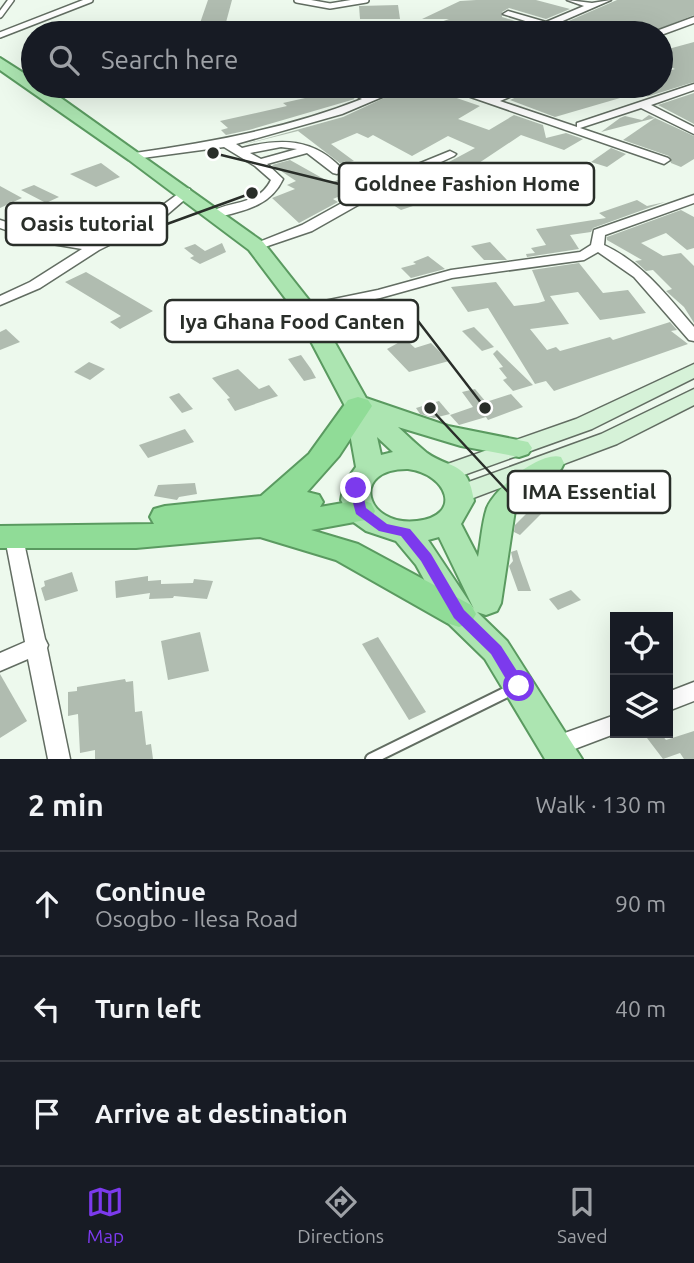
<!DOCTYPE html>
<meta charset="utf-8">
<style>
body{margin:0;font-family:Ubuntu,sans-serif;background:#20242c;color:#f1f3f6}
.controls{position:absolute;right:21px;bottom:21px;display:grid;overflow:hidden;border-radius:0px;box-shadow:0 7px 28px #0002}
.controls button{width:63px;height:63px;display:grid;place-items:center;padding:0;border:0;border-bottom:2px solid #363941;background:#171b24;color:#f1f3f6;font:35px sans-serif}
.stop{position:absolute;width:21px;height:21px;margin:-16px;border:5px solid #7c3aed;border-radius:50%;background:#fff}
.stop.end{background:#7c3aed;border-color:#fff;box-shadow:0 2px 7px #0008}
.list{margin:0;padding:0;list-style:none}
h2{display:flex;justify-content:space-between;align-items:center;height:91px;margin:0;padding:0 28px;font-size:30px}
h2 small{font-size:23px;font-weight:400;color:#9ea1a6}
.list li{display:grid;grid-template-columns:46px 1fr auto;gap:21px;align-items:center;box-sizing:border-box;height:105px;padding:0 28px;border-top:2px solid #363941}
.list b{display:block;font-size:26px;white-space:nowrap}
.list p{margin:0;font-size:23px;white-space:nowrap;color:#9ea1a6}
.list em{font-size:23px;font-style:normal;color:#9ea1a6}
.icon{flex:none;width:38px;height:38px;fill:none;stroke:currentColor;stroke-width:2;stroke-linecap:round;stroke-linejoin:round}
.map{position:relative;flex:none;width:694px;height:759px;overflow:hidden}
.search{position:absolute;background:#171b24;box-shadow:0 7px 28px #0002;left:21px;right:21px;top:21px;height:77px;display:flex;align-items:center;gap:18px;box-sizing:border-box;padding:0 24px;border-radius:38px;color:#9ea1a6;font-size:26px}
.sheet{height:406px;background:#171b24}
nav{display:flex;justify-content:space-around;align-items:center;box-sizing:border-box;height:98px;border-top:2px solid #363941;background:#171b24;font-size:19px;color:#9ea1a6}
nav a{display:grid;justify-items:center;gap:4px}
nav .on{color:#7c3aed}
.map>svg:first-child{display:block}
</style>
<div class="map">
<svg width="694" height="759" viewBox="0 0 694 759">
<rect width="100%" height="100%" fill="#edf9ed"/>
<g fill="#b0bcb0">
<polygon points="208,0 232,0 225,26 199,26"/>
<polygon points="476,0 536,0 570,9 546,19 509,8 502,12 502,17 531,26 520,33 455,33 438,23 449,19 422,19 460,1"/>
<polygon points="617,0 694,0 694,15 649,33 541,33"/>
<polygon points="398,5 400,19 360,19 359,6"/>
<polygon points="694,42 694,82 646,97 661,86 661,73 675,69 661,63 661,51"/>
<polygon points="281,86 334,86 355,99 249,130 226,135 221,130 228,128 220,121 287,106 283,103 305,98"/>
<polygon points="410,86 432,86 449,92 445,94 480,106 458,119 489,130 514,115 543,125 546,138 566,133 583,139 564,150 521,135 467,171 447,163 475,148 448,136 412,156 373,135 368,138 357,133 331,144 354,161 341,164 298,131 242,145 343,117"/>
<polygon points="540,86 651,86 651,89 555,117 510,100"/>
<polygon points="694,93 694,124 658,105"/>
<polygon points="649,115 655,118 601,132 620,118 625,116 642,120"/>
<polygon points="655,118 694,136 694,159 681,167 671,163 669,156 623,140"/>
<polygon points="611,148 626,154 607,167 591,162"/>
<polygon points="290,160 331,183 359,170 377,180 333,199 338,202 299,223 272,198 295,189 287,185 296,181 272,165"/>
<polygon points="101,163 120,177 96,187 70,174"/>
<polygon points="34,185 38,187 59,197 46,203 21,190"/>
<polygon points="0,186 22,198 0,208"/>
<polygon points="391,189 416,205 401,210 379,196"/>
<polygon points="637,200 647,206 665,202 593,228 591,232 570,235 579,249 527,257 526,254 535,253 531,248 546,245 536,229 606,218 599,213"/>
<polygon points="681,210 694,217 694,248 687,250 666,233 641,243 663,256 681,253 694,266 694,323 684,307 666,291 672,289 653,270 646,271 635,261 642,260 607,240 607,237"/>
<polygon points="490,242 507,260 484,260 471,246"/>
<polygon points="222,243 226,252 200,264 190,258 194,256 184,248 195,244 205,251"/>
<polygon points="428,256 445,269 411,278 401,268 416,264 413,262"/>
<polygon points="579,263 603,293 628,290 646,313 600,320 578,292 550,296 569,324 530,329 547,350 556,347 560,351 610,337 613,340 670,322 677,330 671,331 688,344 554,391 546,381 535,384 488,308 468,312 451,287 496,282 514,306 538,303 545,301 532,270"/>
<polygon points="86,272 153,311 120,329 110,322 121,316 65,282"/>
<polygon points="474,327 494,347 482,351 462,331"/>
<polygon points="6,329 20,342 0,350 0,332"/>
<polygon points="405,339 415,348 431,343 449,361 409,372 387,349"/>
<polygon points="497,350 533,385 513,391 503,380 507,378 499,368 503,367 493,354"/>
<polygon points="301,355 311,369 316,378 304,381 288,359"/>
<polygon points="89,362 105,369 90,380 74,372"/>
<polygon points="238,369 259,389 269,385 278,396 235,411 227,399 230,398 212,378"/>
<polygon points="475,389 486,402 511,394 523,407 488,420 486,417 459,425 450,415 473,407 462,392"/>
<polygon points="179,393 193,409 182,413 169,397"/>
<polygon points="439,401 450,414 434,418 420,414 416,408"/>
<polygon points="185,429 194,442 148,458 139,445"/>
<polygon points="195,483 197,494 179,497 177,500 154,496 158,485"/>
<polygon points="557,483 567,488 520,535 514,532 515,525"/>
<polygon points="517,550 520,560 531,591 518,591 509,566 513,561 511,552"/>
<polygon points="72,572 78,591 45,601 41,588 45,586 44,581"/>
<polygon points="148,576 148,581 161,580 161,584 193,583 194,579 213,581 207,599 174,596 173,598 149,599 150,593 116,598 115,581"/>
<polygon points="571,590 581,600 558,610 549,599"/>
<polygon points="200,632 209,671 168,680 161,641"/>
<polygon points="378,637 426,712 409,720 362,644"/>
<polygon points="0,674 27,721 0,738"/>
<polygon points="125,679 126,682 133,681 135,712 142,711 146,745 151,744 153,759 95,759 95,750 80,753 78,714 68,716 68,692 77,691 77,687"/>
<polygon points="694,731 694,759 684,759 680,753 663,759 647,738 660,733 666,740"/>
</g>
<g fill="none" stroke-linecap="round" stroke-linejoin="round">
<g stroke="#626d62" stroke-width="8">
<g id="service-far1">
<polyline points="297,0 330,6 366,0"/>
<polyline points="0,15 11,0"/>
<polyline points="0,35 90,0"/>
</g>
</g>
<g stroke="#626d62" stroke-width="14">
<polyline id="service" points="371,759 513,689"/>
</g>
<g stroke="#626d62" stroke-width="3">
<g id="minor">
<polygon points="567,0 592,3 611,0 535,33 522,33 538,25 503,14 508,11 546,22 584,6"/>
<polygon points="694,17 694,23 661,35 651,33"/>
<polygon points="429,24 435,24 453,33 441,33 429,28"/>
<path d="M694 84V90L651 105 694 127V134L641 108 580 128 668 158 670 160 664 164 439 86C457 85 470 95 488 97 498 99 520 86 536 86L500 101 577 127V123Z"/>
<path d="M336 86H349L371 95 394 86H408L342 114 236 144 242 148C281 138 314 138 343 170L337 174 333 173 307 153 267 164 283 179C270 207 242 211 215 218L209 214C228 199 257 208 271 180L255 166 224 147 135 159 129 156 135 153C212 142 289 128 362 99ZM281 147 297 149 261 159 250 153Z"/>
<polygon points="450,151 456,154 454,156 404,179 312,231 256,250 249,246 302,225 396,173"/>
<polygon points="186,188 190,189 190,195 162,219 99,250 40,288 0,305 0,296 30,282 82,249 40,242 0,228 0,220 47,235 92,243 152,213"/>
<path d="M694 195V203L605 235 604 245C643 263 667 296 694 327V341L689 340 634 277 598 252 584 260 452 278 380 298 305 313 298 309 300 306 378 290 451 270 580 252 591 245 594 230Z"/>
<polygon points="14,531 21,533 23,538 45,639 48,645 47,648 70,759 48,759 28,659 0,671 0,653 25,642 5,538 7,533"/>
<polygon points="694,682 694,701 668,711 668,692"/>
<polygon points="615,715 615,733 617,733 556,756 548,753 545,746 548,739"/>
</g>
</g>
<g stroke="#626d62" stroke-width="3">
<g id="secondary">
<polygon points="694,364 694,378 592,429 447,481 439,479 435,473 439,467 576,419"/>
<polygon points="694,389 694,405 617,444 468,500 452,500 448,494 452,488 601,434"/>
</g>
</g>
<g stroke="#5a9a60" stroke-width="4">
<path id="primary" d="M0 58 33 79V86H44L263 242 316 309 366 398 448 426 528 442 532 448 528 454 519 457 461 446 398 427C408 436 417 445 427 453 451 470 468 460 474 501L461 524 478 557C481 542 482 523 487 508 495 488 540 451 561 457L564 463 561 469 515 510 501 603 497 611 486 615 477 612 507 641 582 759H545L485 659 448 623 416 565 396 541 366 531 352 521 341 500 344 484 356 467 345 406 295 311 249 250 129 160 0 70ZM377 437 393 452 381 455ZM408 469C448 474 463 516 417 521 364 527 350 468 408 469ZM439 537 471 603 474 609 428 540Z"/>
</g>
<g stroke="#5a9a60" stroke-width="4">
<polygon id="trunk" points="358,397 368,400 372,406 339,456 307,492 319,495 323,502 320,507 360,500 371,503 375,511 371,519 311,530 358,544 471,605 476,614 471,623 459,627 447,623 336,560 260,537 136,548 0,548 0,526 154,524 150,517 154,509 165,506 261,496 309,454 348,400"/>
</g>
<use href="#service-far1" stroke="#fff" stroke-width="5"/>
<use href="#service" stroke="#fff" stroke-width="10"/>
<use href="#minor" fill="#fff" fill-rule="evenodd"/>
<use href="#secondary" fill="#d6f2d8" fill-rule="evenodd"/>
<use href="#primary" fill="#ace5b1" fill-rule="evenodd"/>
<use href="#trunk" fill="#90dc97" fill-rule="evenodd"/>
</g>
<polygon fill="#7c3aed" points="356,484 362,488 366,508 387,524 410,529 431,554 464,610 501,646 524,682 524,691 513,691 491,654 454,618 421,561 401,536 379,531 356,514 349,488"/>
<path fill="none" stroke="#292e29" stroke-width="2.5" d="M213 153L339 184M252 193L167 224M485 408L418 321M430 408L508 492"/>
<g fill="#292e29" stroke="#fff" stroke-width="2.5">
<circle cx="213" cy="153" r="7"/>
<circle cx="252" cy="193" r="7"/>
<circle cx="485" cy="408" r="7"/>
<circle cx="430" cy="408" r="7"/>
</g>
<g fill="#fff" stroke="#292e29" stroke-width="2.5">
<rect x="339" y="163" width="255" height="42" rx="7"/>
<rect x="6" y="203" width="161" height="42" rx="7"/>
<rect x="165" y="300" width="253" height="42" rx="7"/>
<rect x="508" y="471" width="162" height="42" rx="7"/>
</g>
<g font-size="21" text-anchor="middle" font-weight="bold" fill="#292e29">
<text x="467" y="191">Goldnee Fashion Home</text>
<text x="87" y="231">Oasis tutorial</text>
<text x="292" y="329">Iya Ghana Food Canten</text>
<text x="589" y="499">IMA Essential</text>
</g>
</svg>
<div class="controls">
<button><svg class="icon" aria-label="locate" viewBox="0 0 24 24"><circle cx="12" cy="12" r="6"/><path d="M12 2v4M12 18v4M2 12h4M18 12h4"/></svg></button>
<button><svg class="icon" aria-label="layers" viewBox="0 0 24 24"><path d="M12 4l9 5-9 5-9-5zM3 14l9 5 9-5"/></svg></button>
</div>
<div class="stop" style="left:519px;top:686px"></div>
<div class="stop end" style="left:356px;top:488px"></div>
<div class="search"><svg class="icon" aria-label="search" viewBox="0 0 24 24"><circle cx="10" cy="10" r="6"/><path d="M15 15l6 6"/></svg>Search here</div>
</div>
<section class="sheet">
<h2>2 min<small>Walk · 130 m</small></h2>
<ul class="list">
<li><svg class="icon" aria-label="ahead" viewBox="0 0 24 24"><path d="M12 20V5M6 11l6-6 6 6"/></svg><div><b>Continue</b><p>Osogbo - Ilesa Road</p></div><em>90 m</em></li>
<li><svg class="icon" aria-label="left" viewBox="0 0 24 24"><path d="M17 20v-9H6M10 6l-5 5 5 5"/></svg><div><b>Turn left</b></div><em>40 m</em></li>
<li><svg class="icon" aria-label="arrive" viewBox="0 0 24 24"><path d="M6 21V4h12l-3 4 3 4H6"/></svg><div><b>Arrive at destination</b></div></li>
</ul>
</section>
<nav>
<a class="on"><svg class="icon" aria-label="map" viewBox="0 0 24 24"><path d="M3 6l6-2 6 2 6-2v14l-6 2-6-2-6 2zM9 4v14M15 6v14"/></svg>Map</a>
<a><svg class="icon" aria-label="directions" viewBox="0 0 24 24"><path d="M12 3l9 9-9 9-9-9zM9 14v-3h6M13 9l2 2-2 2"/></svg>Directions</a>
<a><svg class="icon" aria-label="saved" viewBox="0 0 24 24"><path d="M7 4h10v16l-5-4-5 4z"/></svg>Saved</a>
</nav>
